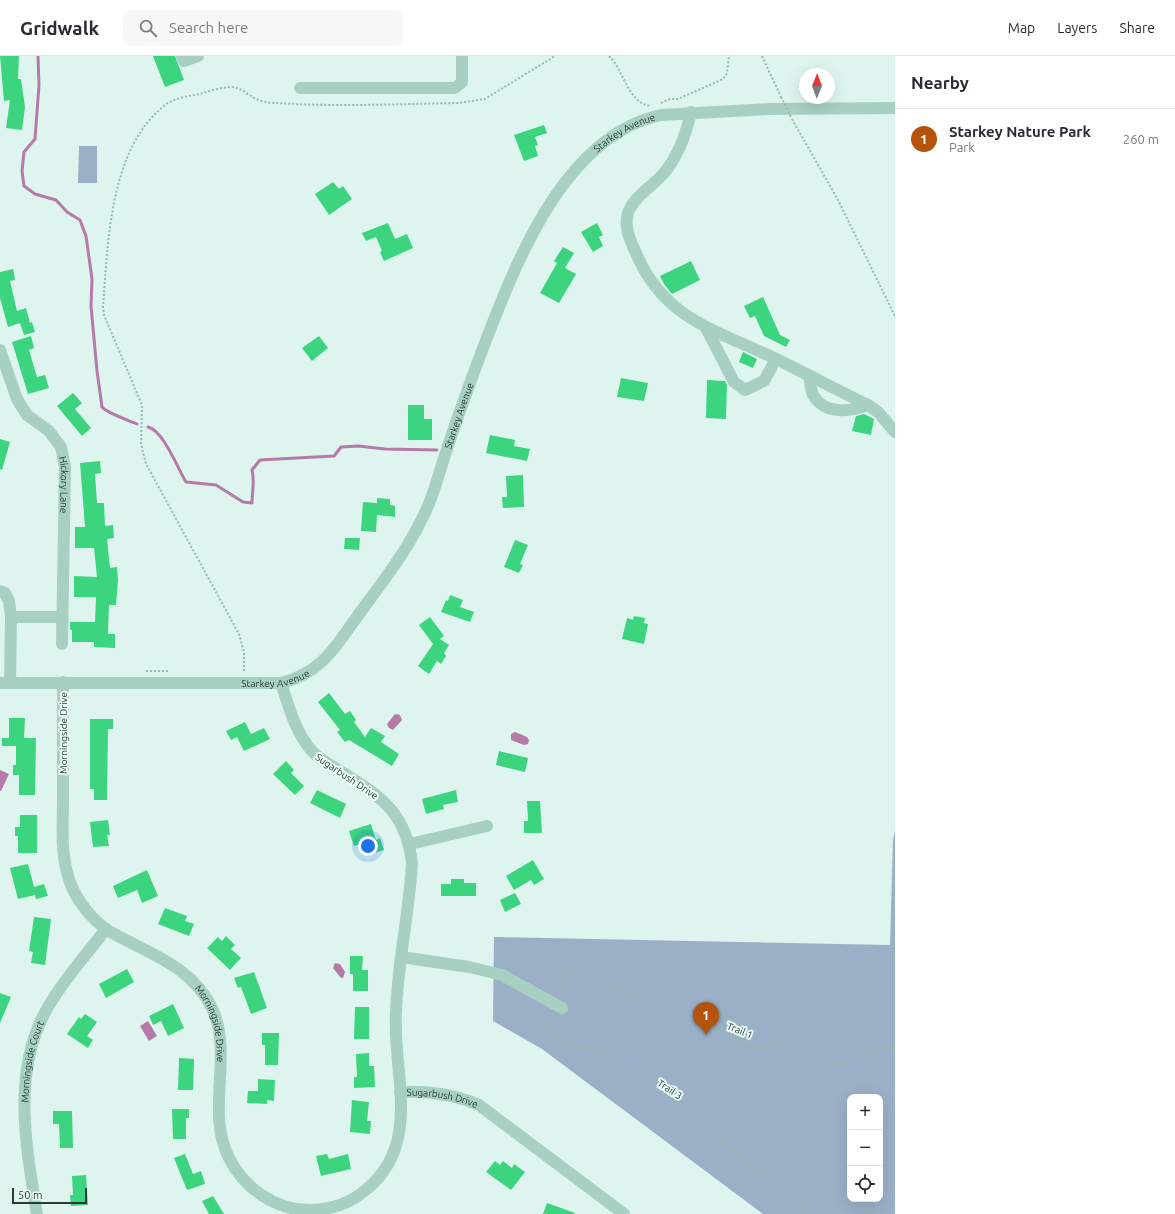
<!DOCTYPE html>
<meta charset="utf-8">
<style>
body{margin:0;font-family:Ubuntu,sans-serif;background:#f7f7f7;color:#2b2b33}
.controls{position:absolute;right:12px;bottom:12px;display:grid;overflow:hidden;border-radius:8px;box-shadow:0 4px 16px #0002}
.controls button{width:36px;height:36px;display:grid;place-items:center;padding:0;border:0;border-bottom:1px solid #e1e1e2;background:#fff;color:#2b2b33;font:20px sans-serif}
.compass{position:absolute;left:799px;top:12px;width:36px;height:36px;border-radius:50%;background:#fff;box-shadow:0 4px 16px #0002;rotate:1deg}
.scale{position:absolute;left:12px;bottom:10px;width:75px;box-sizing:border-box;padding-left:4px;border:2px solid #293c32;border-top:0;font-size:11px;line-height:14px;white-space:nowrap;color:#293c32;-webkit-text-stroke:3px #ebfcf8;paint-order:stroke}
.you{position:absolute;left:368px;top:790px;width:14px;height:14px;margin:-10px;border:3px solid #fff;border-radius:50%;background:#1a73e8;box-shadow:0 0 0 6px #1a73e833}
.badge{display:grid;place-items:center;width:26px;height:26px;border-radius:50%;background:#b45309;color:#fff;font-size:13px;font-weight:700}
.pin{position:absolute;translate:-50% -33px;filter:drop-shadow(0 1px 2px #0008)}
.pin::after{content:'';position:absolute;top:21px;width:14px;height:12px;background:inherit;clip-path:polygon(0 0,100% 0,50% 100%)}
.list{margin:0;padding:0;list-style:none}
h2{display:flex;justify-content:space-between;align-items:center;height:52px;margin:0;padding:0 16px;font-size:17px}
h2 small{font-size:13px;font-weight:400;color:#7c7c81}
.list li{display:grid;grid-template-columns:26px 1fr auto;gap:12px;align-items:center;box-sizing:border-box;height:60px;padding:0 16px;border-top:1px solid #e1e1e2}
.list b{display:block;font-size:15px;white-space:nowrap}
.list p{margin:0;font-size:13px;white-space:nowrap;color:#7c7c81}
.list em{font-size:13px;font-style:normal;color:#7c7c81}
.icon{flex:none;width:22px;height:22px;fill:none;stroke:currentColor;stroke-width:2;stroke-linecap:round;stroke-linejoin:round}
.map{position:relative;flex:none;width:895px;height:1158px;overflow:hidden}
header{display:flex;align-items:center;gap:24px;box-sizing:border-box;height:56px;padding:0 20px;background:#fff;border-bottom:1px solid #e1e1e2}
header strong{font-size:19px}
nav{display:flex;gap:22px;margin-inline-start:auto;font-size:14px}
.search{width:280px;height:36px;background:#f7f7f7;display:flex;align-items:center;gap:10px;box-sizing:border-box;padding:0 14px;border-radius:8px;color:#7c7c81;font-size:15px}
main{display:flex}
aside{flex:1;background:#fff}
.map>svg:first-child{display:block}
</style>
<header>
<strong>Gridwalk</strong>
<div class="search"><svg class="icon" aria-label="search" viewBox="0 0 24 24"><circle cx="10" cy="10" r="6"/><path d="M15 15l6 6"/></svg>Search here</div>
<nav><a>Map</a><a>Layers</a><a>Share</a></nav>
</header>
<main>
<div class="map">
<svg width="895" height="1158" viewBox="0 0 895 1158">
<rect width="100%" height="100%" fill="#def5ef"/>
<g fill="#9bb0c7" fill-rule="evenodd">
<polygon points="79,90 97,90 97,127 78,127"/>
<path d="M895 774V1158H763L542 993 493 965 494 881 890 889 893 784ZM850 1041H880V1143H850Z"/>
</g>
<g fill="#b679a8">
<polygon points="395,658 400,659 402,664 393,674 389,672 387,668"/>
<polygon points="515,676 527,681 529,684 528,688 524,689 511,684 511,678"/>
<polygon points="0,714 9,718 1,735 0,735"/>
<polygon points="335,907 340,908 345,916 343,922 341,922 333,912"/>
<polygon points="148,965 157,980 149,985 140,970"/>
</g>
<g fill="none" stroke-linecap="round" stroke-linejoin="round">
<g stroke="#b679a8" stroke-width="3">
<path d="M38 0 39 29 35 83 24 96 22 115 24 130 35 138 56 144 67 156 80 164 86 180 92 223 91 250 97 315 102 351C107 357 128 364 137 368"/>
<path d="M148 371C163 374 178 413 186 426L216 429 243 446 252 447C252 435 255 426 252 414L260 404 334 400 341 391 358 390 385 393 437 394"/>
</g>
</g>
<g fill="#3dd47f">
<polygon points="0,0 19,0 18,23 21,23 25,51 22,74 6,72 10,44 4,45"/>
<polygon points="153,0 175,0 184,24 165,31"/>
<polygon points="544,69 547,77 535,81 538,89 535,90 538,100 524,105 514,79"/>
<polygon points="333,126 339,133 343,130 352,143 329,159 315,138"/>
<polygon points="388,167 395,183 407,178 413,192 384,205 380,196 382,195 376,181 366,185 362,177"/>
<polygon points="597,167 603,179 599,181 603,190 593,196 581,176"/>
<polygon points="563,191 574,197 565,212 576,218 559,247 540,237 557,207 554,205"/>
<polygon points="691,205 700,224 672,238 664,228 660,220"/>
<polygon points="13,213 15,224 10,225 17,255 26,252 30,267 32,266 35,276 24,279 20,267 8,271 0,242 0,216"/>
<polygon points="763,241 780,279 790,284 786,291 764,280 755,260 750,262 744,250"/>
<polygon points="31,280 34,292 29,294 37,321 45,319 49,332 28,338 12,286"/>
<polygon points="319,280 328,292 312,305 302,292"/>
<polygon points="743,296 757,303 753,312 739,306"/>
<polygon points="621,322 648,327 644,345 617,341"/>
<polygon points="707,324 725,325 727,329 726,363 706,362"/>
<polygon points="73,337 82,347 75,353 91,372 82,380 57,350"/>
<polygon points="408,349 424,349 424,363 432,363 432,384 408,384"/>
<polygon points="864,358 874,363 871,379 852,375 856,360"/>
<polygon points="490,379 515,384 514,390 530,393 527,405 486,397"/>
<polygon points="0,383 10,386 2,414 0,413"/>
<polygon points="100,405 101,417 95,418 97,447 104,447 105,470 113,469 114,482 107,483 110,512 117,511 118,524 116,549 109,549 108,578 115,578 115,592 94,591 94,586 72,586 72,574 70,574 70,566 95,566 96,541 74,541 74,520 97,521 94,492 75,492 75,471 85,471 80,407"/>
<polygon points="523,419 524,451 503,452 502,441 507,441 506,420"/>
<polygon points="377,442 390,443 390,449 395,450 395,461 377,459 376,476 361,475 363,446 377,447"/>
<polygon points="345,482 360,482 359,494 344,493"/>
<polygon points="515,484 528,489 520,508 523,509 519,517 504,511"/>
<polygon points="450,539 463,544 460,551 474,556 470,566 441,556 446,544 448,545"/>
<polygon points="634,560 645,562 644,567 648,568 644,588 622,583 627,562 633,564"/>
<polygon points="430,561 444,580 440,583 449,589 444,597 446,600 441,608 437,605 429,618 418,610 433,588 419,569"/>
<polygon points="329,637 345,658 350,655 356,664 354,666 365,681 371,672 385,680 381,686 399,698 392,710 349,684 345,686 337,676 340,674 318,646"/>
<polygon points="9,662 25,662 24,682 36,682 35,739 19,739 19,719 13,719 13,709 16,709 16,690 2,690 2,682 9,682"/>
<polygon points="90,663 113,663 113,673 108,673 107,744 94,744 94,733 90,733"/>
<polygon points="245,666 251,678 264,672 270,683 244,695 237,681 231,684 226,675"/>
<polygon points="499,695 528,702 525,716 496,709"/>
<polygon points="286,705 294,714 291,717 304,730 295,739 273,718"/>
<polygon points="317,734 346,748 340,762 310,747"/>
<polygon points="456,734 458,746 443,749 444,753 426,758 422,743"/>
<polygon points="527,745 540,745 542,777 524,777 524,765 528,765"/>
<polygon points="20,759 37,759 37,797 18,797 18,780 15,780 15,771 20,771"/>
<polygon points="108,764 110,779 107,779 109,790 93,791 90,766"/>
<polygon points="371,768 376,784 380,782 384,794 368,799 364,787 354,790 349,775"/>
<polygon points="533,804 544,823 534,829 531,824 514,834 506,820"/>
<polygon points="28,808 34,831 44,828 48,840 36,843 35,839 18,843 10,812"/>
<polygon points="147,814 158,840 142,847 137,834 118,842 113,830"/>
<polygon points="451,823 464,823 464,827 476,827 476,840 441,840 441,828 451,828"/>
<polygon points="515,837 521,848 505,856 500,844"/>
<polygon points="165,852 187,860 185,865 194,868 189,880 158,868"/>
<polygon points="34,861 51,863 45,909 31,907 33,896 29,895"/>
<polygon points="226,880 235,889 231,893 241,902 230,914 207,892 218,881 222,885"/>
<polygon points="350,900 363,900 362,914 368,914 368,935 353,935 353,918 350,918"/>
<polygon points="127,913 134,926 106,942 99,928"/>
<polygon points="254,916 267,952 251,958 241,931 238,932 234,922"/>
<polygon points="0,937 11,941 0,967"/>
<polygon points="173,948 184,972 168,980 161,965 153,969 149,960"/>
<polygon points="355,951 369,951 369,983 354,983"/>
<polygon points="85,958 97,966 87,980 93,984 88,992 67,978 79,961 81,963"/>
<polygon points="262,977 279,977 278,1009 265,1009 265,989 262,989"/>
<polygon points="369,997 369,1010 374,1010 375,1031 354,1032 354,1021 357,1021 356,998"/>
<polygon points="179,1002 194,1003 193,1034 178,1034"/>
<polygon points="258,1023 275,1024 274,1045 267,1044 267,1048 247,1047 248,1035 258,1035"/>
<polygon points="352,1044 369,1046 367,1065 371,1065 370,1078 350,1076"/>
<polygon points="172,1053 189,1053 189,1062 186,1062 186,1083 173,1083"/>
<polygon points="53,1055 72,1055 73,1092 60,1092 59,1068 53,1068"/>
<polygon points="185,1098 193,1118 201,1115 205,1128 187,1134 174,1102"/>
<polygon points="327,1098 329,1103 348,1098 351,1113 321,1120 316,1100"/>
<polygon points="495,1105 500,1109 503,1105 512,1112 514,1108 525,1116 511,1134 486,1116"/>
<polygon points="86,1119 88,1149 71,1150 70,1139 73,1139 72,1120"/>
<polygon points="213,1140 224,1158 209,1158 202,1145"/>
<polygon points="547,1147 575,1157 574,1158 543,1158"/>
</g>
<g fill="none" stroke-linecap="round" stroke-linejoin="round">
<g stroke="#91bcac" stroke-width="2" stroke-dasharray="2 2" stroke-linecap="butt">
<path d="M609 0C624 14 628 48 651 50"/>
<polyline points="762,0 781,41"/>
<polyline points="661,47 670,43 678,43 723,23 727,17 729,0"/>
<polyline points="792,63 838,144 895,260"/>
<polyline points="146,615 170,615"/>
<path d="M244 615V596L239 578 146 408 141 388 142 349 104 259 103 251C108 187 109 93 165 49 174 42 189 40 200 38 210 35 221 31 232 31 242 32 248 39 256 43 263 46 270 47 277 47 337 51 398 48 458 47L485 43 555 0"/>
<path d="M562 941 563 925 568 913 763 992 782 983 823 1012C845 1005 871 992 895 993"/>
<polyline points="556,960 548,972 565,987 598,995 612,1002 626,1011 635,1020 682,1051 694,1066 704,1075 730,1091 753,1112 794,1136 800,1147 803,1158"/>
</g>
<g stroke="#a8d0c2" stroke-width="12">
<polyline points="182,0 184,5 198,0"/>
<polyline points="300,32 455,32 462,26 462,0"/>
<path d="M691 56C686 79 679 99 664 117 654 129 633 141 628 157 624 172 630 184 636 197 664 264 717 274 776 303 807 318 837 334 868 349L878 356 895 376"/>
<polyline points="706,272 734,326 745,334 764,325 776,303"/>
<path id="s1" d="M0 294 17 343 27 359 49 375 61 391 65 411 62 588"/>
<path d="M809 320C810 326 811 334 813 339 825 359 850 356 868 349"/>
<polyline points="0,535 5,537 9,545 11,561"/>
<path id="s2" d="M63 626C63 665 63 704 63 742 63 770 60 799 70 826 76 844 93 865 109 875 147 897 191 909 212 952 234 1000 205 1055 229 1102 244 1132 275 1154 309 1154 330 1154 351 1147 367 1133 423 1086 392 1017 396 955 398 905 409 857 412 808 407 758 382 741 342 716 332 710 320 704 312 695 295 676 289 651 281 627"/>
<path id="s3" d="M0 627H281C322 617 336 590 359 558 384 524 411 490 428 450 436 431 441 410 448 390 460 353 474 316 488 279 519 199 567 79 661 59L769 53 895 52"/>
<polyline points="10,627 11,561 62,561"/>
<polyline points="410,788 487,770"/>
<polyline points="401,901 469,911 502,919 562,952"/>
<path id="s4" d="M400 1036C429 1035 453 1038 479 1049L624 1158"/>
<path id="s5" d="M37 1158C26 1090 11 1014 48 951 64 923 87 898 106 873"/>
</g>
<polyline stroke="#91bcac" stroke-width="2" stroke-dasharray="2 2" stroke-linecap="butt" points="781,41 791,61"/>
</g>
<g text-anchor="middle" stroke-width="4" stroke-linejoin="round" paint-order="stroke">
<g font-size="10" fill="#293c32" stroke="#ebfcf8">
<text dy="4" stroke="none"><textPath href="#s3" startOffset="948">Starkey Avenue</textPath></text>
<text dy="4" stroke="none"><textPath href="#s3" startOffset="612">Starkey Avenue</textPath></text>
<text dy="4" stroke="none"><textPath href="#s1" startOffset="156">Hickory Lane</textPath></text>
<text dy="4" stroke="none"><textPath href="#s3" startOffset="276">Starkey Avenue</textPath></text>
<text transform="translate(63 677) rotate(-90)" y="4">Morningside Drive</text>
<text transform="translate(347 720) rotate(34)" y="4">Sugarbush Drive</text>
<text dy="4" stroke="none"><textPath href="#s2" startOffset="410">Morningside Drive</textPath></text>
<text transform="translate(740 974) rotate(22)" y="4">Trail 1</text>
<text dy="4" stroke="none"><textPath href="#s5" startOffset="154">Morningside Court</textPath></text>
<text transform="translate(670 1033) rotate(33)" y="4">Trail 3</text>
<text dy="4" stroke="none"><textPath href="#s4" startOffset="43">Sugarbush Drive</textPath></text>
</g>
</g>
</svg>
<div class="controls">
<button>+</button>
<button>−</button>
<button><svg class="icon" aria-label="locate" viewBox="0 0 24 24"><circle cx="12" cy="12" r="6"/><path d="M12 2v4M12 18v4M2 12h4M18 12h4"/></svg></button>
</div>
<svg class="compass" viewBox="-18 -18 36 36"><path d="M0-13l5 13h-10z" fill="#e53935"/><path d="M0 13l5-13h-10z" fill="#7c7c81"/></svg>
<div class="scale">50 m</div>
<div class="you"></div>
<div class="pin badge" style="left:706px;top:979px">1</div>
</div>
<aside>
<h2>Nearby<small></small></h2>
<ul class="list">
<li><span class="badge">1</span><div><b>Starkey Nature Park</b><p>Park</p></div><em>260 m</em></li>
</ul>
</aside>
</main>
